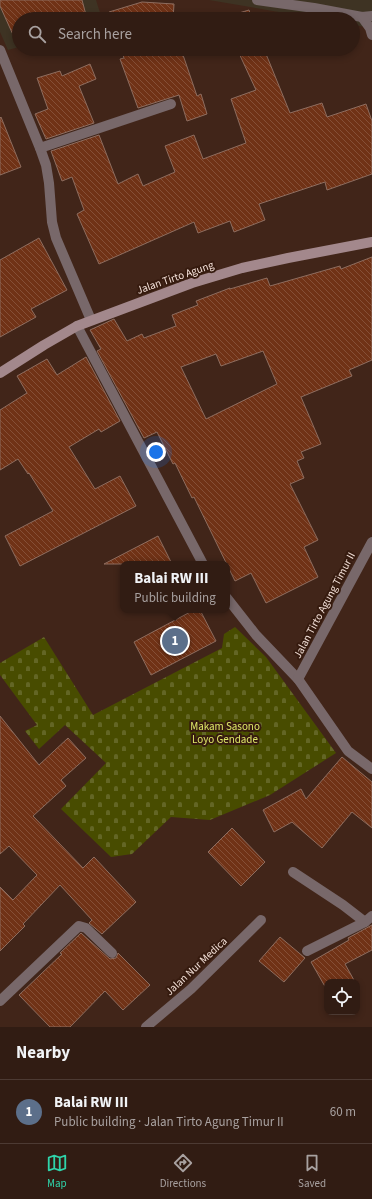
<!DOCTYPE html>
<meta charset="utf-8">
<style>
body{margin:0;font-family:"Source Sans 3",sans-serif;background:#3d2921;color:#f1f3f6}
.controls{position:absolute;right:12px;bottom:12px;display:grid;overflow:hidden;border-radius:8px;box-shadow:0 2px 6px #0003}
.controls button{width:36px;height:36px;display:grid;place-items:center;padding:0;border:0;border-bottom:1px solid #4c3a33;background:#311c13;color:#f1f3f6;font:20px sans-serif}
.you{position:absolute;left:156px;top:452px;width:14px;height:14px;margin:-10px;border:3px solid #fff;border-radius:50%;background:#1a73e8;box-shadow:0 0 0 6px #1a73e833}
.badge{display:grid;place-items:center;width:26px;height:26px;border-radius:50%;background:#2fd4aa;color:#fff;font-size:13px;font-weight:700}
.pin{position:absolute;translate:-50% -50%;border:2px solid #fff;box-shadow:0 1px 4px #0006}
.popup{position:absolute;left:120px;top:561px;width:110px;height:52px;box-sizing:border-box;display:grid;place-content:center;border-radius:8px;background:#311c13;filter:drop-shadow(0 1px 3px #0005);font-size:13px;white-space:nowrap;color:#a8a1a0}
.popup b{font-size:15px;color:#f1f3f6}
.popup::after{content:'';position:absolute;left:50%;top:100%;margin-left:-8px;border:8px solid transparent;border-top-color:#311c13}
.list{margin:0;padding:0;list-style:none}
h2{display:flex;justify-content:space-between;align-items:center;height:52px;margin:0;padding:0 16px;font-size:17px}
h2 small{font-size:13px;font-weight:400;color:#a8a1a0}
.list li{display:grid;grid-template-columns:26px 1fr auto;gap:12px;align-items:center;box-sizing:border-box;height:64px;padding:0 16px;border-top:1px solid #4c3a33}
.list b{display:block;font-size:15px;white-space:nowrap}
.list p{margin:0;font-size:13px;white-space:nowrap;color:#a8a1a0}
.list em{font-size:13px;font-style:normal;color:#a8a1a0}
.icon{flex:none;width:22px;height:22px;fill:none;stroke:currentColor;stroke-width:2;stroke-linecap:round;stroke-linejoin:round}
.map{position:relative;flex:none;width:372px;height:1027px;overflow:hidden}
.search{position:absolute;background:#311c13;box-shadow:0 2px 6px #0003;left:12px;right:12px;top:12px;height:44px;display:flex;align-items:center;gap:10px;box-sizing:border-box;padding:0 14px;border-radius:22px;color:#a8a1a0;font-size:15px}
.sheet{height:116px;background:#311c13}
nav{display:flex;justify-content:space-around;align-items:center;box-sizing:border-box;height:56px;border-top:1px solid #4c3a33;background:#311c13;font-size:11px;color:#a8a1a0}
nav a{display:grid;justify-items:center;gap:2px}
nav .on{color:#2fd4aa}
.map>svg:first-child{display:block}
</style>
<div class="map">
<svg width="372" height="1027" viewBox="0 0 372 1027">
<defs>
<pattern id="cemetery-stones" width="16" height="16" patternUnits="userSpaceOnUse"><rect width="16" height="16" fill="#484c00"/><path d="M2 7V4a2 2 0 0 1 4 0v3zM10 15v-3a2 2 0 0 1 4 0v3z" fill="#636625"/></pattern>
<pattern id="building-back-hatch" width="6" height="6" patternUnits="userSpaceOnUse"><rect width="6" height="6" fill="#703216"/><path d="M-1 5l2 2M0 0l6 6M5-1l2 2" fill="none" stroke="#854f37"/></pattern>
</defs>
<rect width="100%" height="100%" fill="#412519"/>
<g fill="#3e3323">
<polygon points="0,0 96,0 102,19 19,19 19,47 8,50 0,32"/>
<polygon points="209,0 372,0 372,28 353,25 353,19 319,19"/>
</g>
<polygon fill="url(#cemetery-stones)" points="235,627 266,657 336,753 270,795 210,820 171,817 132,854 111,857 61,809 106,763 65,725 39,749 25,731 37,725 0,675 0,663 44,637 93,715 222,648 224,634"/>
<g fill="url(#building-back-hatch)" stroke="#8e6d5f" fill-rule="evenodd">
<polygon points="0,0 82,0 86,15 72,19 19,19 19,48 0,6"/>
<polygon points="142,2 174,4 173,19 111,19 109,12"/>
<polygon points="249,10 252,19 223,19 222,18"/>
<polygon points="121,49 181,49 197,96 201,94 207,114 187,121 179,95 138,108 120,59 124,58"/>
<polygon points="237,49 264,49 290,113 322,103 327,117 366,104 372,121 372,174 327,190 325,182 259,204 265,220 234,232 230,221 198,233 194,222 99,264 77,214 84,210 72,177 62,181 51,151 99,135 118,184 138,174 143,186 175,172 165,146 194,135 203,159 246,143 231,99 256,90"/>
<polygon points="90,64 96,79 79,86 94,123 46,139 35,114 48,109 37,78 60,71 62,76"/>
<polygon points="1,117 21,167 0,175 0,118"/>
<polygon points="39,238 67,290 31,309 36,317 0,337 0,260"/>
<path d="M372 257V360L349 370 352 376 301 397 321 444 301 452 304 458 297 461 304 478 290 484 318 540 304 547 318 577 266 603 251 573 235 581 194 497 192 498 175 463 173 464 157 432 144 438 97 351 101 349 90 330 114 319 127 341 142 334 144 338 176 326 172 315 198 305 196 301 230 288V289L267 278 270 286 340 266 341 269ZM263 351 277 384 206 419 181 367 216 354 221 366Z"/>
<polygon points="86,357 120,421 101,432 99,429 69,447 95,489 120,476 136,506 20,566 5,536 53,511 29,473 28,474 18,459 0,470 0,410 27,393 17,376 47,359 57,375"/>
<polygon points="158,536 172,564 104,564"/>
<polygon points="194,610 200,610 216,641 151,675 134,642"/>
<polygon points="0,716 39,765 68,738 86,758 61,780 66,786 33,816 83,868 94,857 136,902 102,934 89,923 92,920 60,885 23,924 25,926 0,951 0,887 13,900 37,875 9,846 0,854"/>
<polygon points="342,757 372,782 372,828 352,812 322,848 292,822 274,832 263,810 301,789 306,799"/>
<polygon points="232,828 265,862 241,886 208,852"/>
<polygon points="372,925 372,950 345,964 355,982 327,982 327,990 311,962 349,940 348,938"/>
<polygon points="81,933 110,959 116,958 118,953 150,985 123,1010 105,991 70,1027 50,1027 19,995 62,954 60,953"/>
<polygon points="280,937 305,958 284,982 259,961"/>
</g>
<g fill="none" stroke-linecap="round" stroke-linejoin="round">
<g stroke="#78686a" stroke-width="10">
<polyline points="257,0 314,8 362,17 372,16"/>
<polyline points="362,17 370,28 372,35"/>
</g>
<g stroke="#78686a" stroke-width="10">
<polyline points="0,50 40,148 46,165 49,183 52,222 56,238 91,320"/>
<polyline points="40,148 171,104"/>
<polyline points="77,326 203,564"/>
<polyline points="227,598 256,635 298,679 348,751 372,769"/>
<polyline points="298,679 372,542"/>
<polyline points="293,872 343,905 365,922 372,916"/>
<polyline points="307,951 365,922"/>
<polyline points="0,1001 79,926 86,928 112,953"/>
<polyline points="146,1027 191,989 261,920"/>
</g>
<polyline stroke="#a3888c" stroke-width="10" points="0,373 44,345 77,326 192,283 242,268 288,258 372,242"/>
</g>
<g text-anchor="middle" stroke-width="4" stroke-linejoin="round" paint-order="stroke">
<g font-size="11" fill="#f4e1d9" stroke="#361b0f">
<text transform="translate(175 277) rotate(-19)" y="4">Jalan Tirto Agung</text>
<text transform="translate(324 605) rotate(-62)" y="4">Jalan Tirto Agung Timur II</text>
<text transform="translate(196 966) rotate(-43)" y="4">Jalan Nur Medica</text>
</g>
<g font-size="11" fill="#dee768" stroke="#361b0f">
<text x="225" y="730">Makam Sasono<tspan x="225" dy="13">Loyo Gendade</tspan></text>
</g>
</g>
</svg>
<div class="controls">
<button><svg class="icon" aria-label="locate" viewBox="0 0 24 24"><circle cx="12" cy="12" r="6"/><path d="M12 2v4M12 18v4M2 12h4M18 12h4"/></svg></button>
</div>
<div class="you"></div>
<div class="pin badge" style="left:175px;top:641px;background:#5c6f8a">1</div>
<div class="popup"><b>Balai RW III</b>Public building</div>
<div class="search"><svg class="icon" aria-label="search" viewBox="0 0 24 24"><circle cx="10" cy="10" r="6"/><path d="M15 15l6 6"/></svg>Search here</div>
</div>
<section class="sheet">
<h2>Nearby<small></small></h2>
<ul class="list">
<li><span class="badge" style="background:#5c6f8a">1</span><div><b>Balai RW III</b><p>Public building · Jalan Tirto Agung Timur II</p></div><em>60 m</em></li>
</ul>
</section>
<nav>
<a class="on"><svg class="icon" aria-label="map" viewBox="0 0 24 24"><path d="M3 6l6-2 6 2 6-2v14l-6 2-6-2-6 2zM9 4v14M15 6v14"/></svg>Map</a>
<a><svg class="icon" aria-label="directions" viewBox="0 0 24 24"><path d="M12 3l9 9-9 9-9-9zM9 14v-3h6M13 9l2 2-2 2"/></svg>Directions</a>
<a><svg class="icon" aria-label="saved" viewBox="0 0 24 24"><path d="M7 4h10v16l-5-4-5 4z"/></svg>Saved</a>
</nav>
